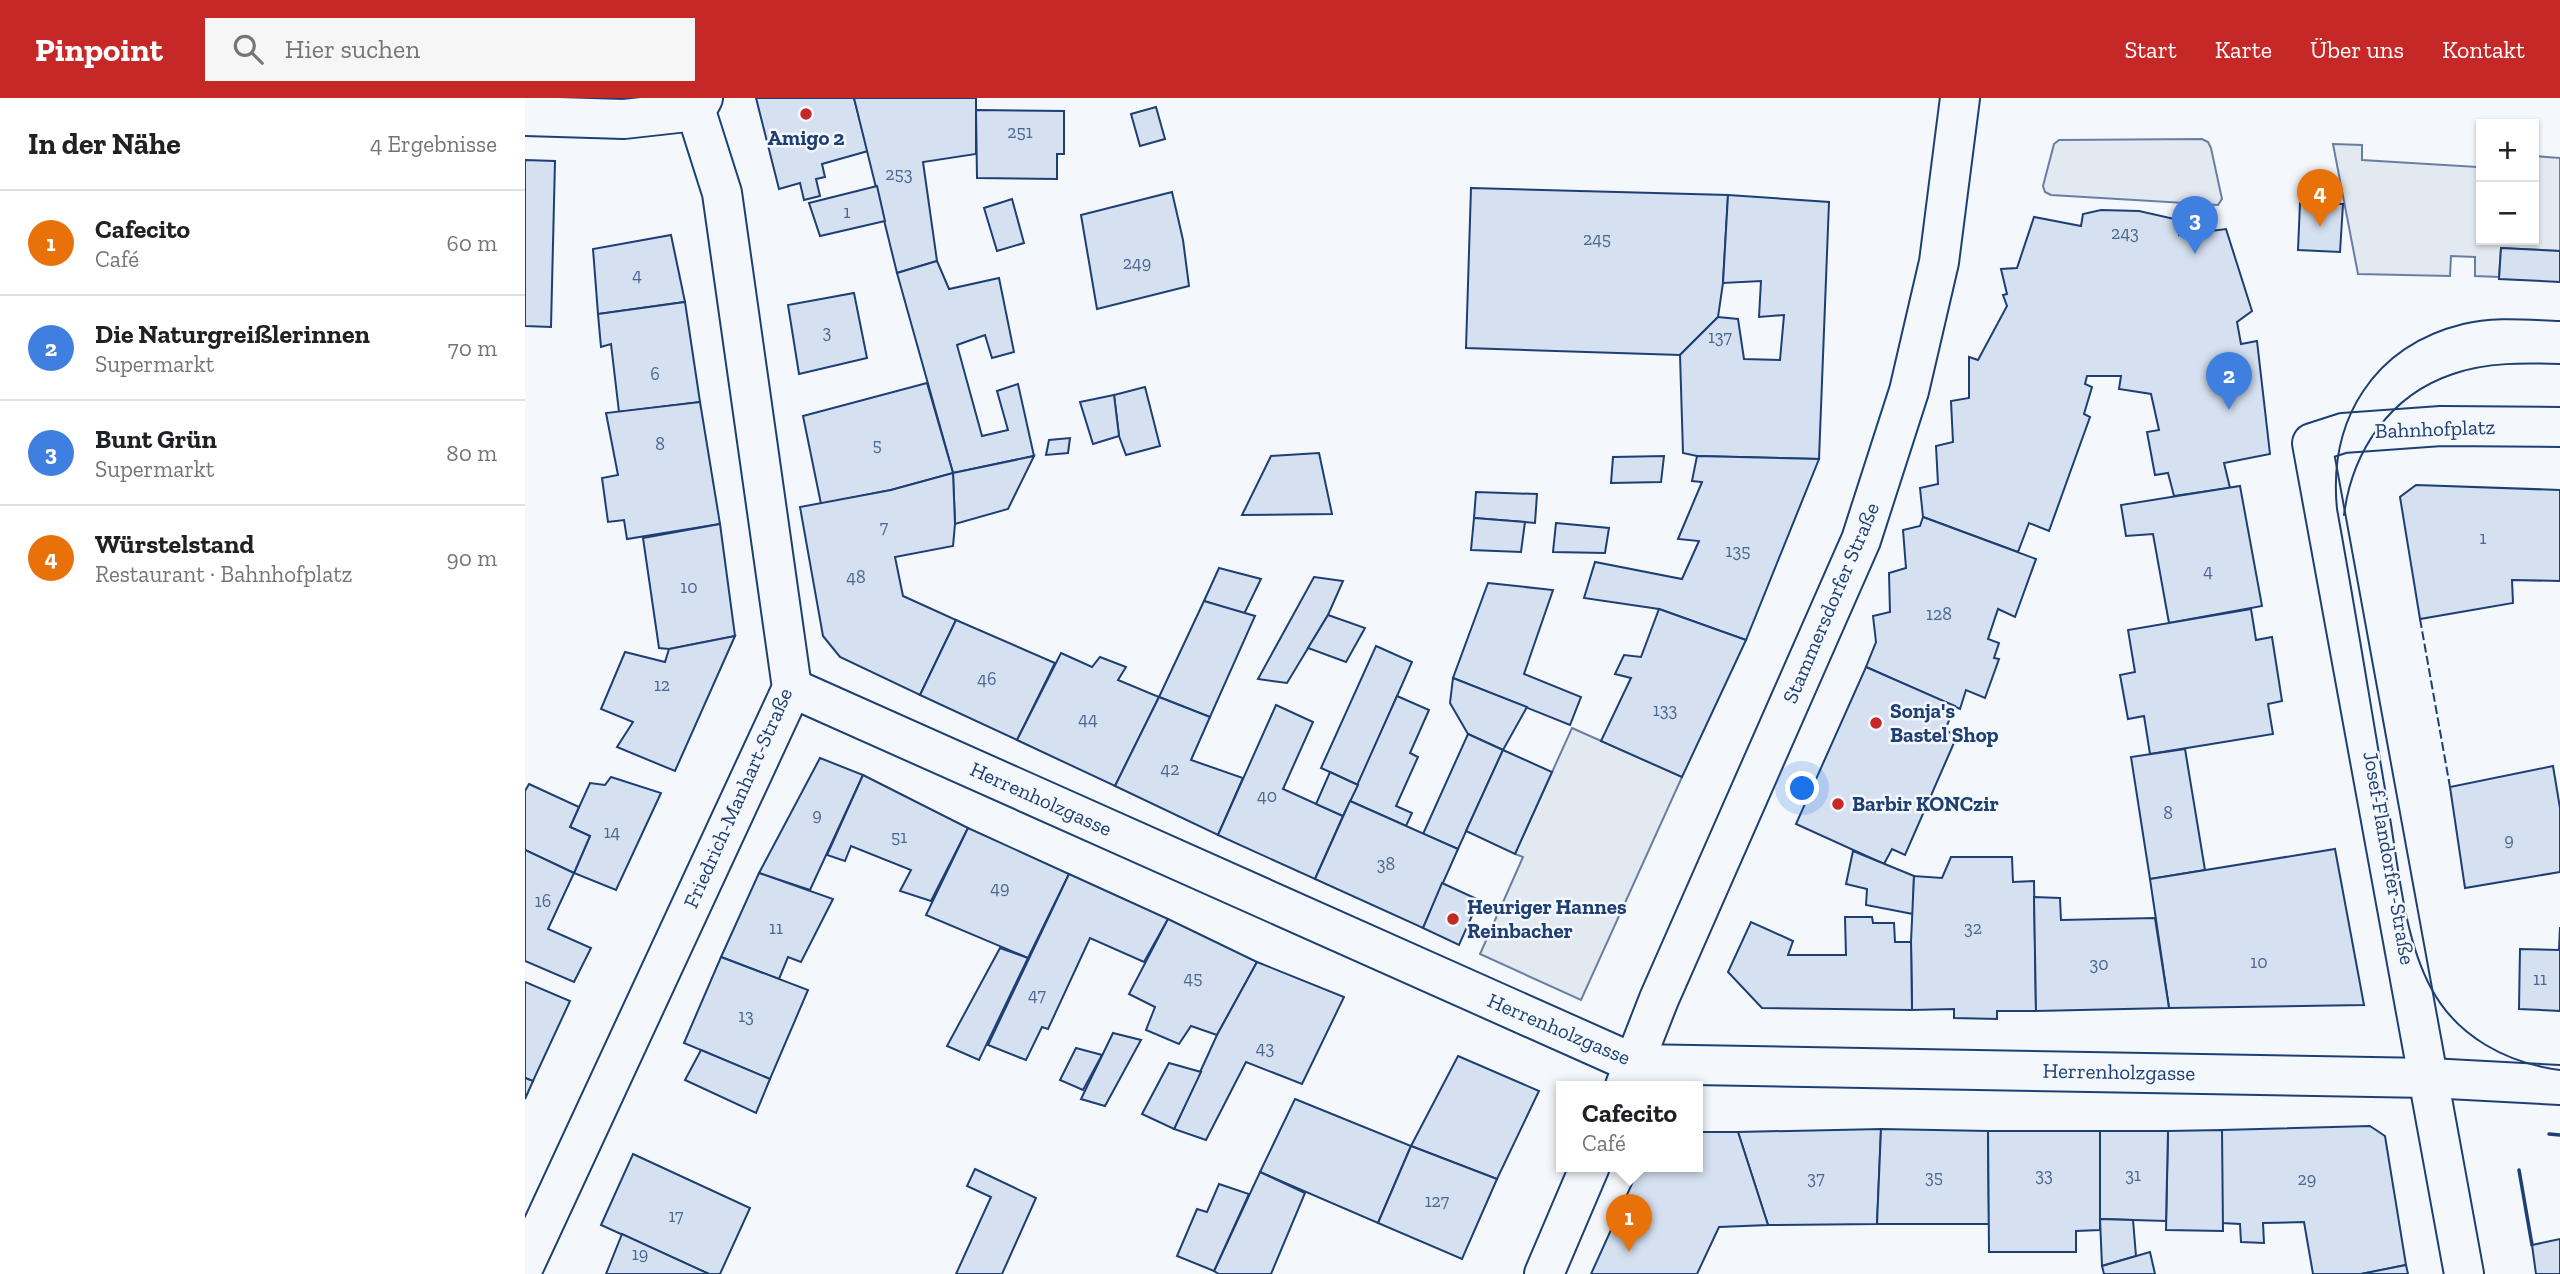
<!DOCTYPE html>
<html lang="de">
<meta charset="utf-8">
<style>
body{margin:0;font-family:"Zilla Slab",serif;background:#f6f6f6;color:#202124}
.controls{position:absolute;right:21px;top:21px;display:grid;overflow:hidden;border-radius:0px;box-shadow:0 2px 5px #0004}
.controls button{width:63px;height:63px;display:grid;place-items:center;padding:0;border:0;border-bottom:2px solid #e0e0e0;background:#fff;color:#202124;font:35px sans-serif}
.you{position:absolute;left:1278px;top:691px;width:24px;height:24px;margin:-18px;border:5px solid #fff;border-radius:50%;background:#1a73e8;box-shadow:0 0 0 10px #1a73e833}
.badge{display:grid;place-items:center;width:46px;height:46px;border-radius:50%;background:#c62828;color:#fff;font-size:23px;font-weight:700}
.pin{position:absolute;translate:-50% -58px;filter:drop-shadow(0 2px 4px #0008)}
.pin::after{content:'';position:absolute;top:37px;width:24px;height:21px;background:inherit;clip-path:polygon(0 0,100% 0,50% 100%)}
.popup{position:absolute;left:1031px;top:983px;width:147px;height:91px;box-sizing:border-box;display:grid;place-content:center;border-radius:0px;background:#fff;filter:drop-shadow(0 2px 5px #0005);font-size:23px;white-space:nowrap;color:#757577}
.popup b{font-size:26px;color:#202124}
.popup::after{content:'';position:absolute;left:50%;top:100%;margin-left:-14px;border:14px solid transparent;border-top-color:#fff}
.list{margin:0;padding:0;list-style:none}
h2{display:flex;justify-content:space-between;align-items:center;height:91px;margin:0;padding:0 28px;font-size:30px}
h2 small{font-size:23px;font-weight:400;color:#757577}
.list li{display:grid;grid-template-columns:46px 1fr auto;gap:21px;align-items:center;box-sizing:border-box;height:105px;padding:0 28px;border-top:2px solid #e0e0e0}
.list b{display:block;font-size:26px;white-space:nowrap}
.list p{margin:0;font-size:23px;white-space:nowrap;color:#757577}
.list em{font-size:23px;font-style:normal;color:#757577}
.icon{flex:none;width:38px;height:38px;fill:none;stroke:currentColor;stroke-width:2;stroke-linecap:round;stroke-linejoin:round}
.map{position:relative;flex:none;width:2035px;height:1176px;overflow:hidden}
header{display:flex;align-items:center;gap:42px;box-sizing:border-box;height:98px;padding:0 35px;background:#c62828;color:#fff}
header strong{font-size:33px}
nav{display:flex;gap:38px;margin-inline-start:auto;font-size:24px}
.search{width:490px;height:63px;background:#f6f6f6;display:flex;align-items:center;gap:18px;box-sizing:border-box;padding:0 24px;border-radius:0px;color:#757577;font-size:26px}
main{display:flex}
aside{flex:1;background:#fff}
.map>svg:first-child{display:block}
</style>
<header>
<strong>Pinpoint</strong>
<div class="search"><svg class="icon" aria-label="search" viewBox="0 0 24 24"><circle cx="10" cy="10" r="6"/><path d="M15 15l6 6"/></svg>Hier suchen</div>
<nav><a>Start</a><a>Karte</a><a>Über uns</a><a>Kontakt</a></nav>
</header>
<main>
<aside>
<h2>In der Nähe<small>4 Ergebnisse</small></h2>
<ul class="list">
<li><span class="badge" style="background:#e8710a">1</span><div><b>Cafecito</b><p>Café</p></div><em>60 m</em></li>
<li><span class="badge" style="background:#3f7fe0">2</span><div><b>Die Naturgreißlerinnen</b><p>Supermarkt</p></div><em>70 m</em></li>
<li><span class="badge" style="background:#3f7fe0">3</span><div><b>Bunt Grün</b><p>Supermarkt</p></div><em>80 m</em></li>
<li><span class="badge" style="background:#e8710a">4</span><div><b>Würstelstand</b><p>Restaurant · Bahnhofplatz</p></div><em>90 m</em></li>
</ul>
</aside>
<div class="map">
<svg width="2035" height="1176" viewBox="0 0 2035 1176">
<rect width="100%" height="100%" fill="#f4f7fb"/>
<g fill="#e3e9f0" stroke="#687fa3" stroke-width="2">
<polygon points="1677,41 1683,44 1686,50 1697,101 1693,107 1526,97 1520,94 1518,88 1529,46 1534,42"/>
<polygon points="1808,46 1837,47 1837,62 1952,69 1953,55 1956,55 1956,142 2009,142 2009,58 2035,60 2035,153 1976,150 1974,179 1950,178 1950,159 1926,158 1925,178 1833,176"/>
<polygon points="1047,630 1157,679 1056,902 955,856 998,759 990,756"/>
</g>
<g fill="#d5e0f0" stroke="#1d3f73" stroke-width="2">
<polygon points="231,0 329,0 343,53 297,66 300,79 291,81 295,98 279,102 275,85 254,91"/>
<polygon points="329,0 451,0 451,56 398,64 412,163 372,175"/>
<polygon points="631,9 640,41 615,48 606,16"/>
<polygon points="451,12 539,13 539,56 532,56 532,81 452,80"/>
<polygon points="0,62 30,63 26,229 0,228"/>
<polygon points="352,88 360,123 295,138 284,105"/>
<polygon points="946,90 1203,97 1198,185 1193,219 1155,257 941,250"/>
<polygon points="647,94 658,142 664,188 572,211 556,117"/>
<polygon points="1203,97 1304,104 1294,361 1172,358 1158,355 1155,257 1193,219 1213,221 1219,261 1255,262 1259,217 1234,219 1236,183 1198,185"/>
<polygon points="487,101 499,145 472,153 459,110"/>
<polygon points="1775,105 1818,106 1815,154 1773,152"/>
<polygon points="1576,112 1614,113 1654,122 1654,137 1701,131 1727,213 1712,224 1716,246 1732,243 1745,356 1699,365 1705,390 1649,398 1643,375 1630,377 1622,334 1634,332 1626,296 1594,291 1596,278 1562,278 1560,286 1567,289 1559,316 1565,319 1524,433 1504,425 1493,454 1398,419 1395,390 1413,386 1411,348 1428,344 1426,303 1444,300 1444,259 1453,262 1482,208 1478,197 1482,196 1476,171 1492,170 1509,119 1556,128 1558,116"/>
<polygon points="146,137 160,204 73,216 68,151"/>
<polygon points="1976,150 2035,153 2035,184 1974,181"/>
<polygon points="412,163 424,191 474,180 489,254 467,260 460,237 432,247 457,338 483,332 472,293 493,286 509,358 428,375 372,175"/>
<polygon points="329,195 342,260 274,276 263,207"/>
<polygon points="160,204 175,304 94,314 86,246 76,249 73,216"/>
<polygon points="402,285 428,375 366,392 296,406 278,318"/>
<polygon points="620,289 635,348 601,357 594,338 589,297"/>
<polygon points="589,297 594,338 568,346 555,304"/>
<polygon points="175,304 195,426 102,441 99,422 83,424 77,380 93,377 81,315"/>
<polygon points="545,340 543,355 521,357 524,342"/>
<polygon points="794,355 807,416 717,417 746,358"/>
<polygon points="509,358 483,411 430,426 428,375"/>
<polygon points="1139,358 1136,384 1086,385 1088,359"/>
<polygon points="1172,358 1294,361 1221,542 1134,511 1059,500 1070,464 1157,481 1174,443 1153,441 1177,384 1167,383"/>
<polygon points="428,375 430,426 428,448 370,459 378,498 431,522 395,597 315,559 298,538 275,409 366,392"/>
<polygon points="1891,387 2035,392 2035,483 1987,482 1988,505 1895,521 1875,399"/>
<polygon points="1715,388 1737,508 1644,525 1628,436 1601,438 1596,407"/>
<polygon points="951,394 1012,396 1010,425 949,420"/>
<polygon points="1398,419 1511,461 1490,519 1473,511 1463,541 1474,545 1469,560 1474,561 1460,600 1441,592 1435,611 1341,569 1351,544 1348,518 1365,514 1364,475 1381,470 1378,432 1395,428"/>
<polygon points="949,420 1000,424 996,454 946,452"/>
<polygon points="1031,425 1084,430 1080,455 1028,454"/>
<polygon points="195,426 210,538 144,551 134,550 118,440"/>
<polygon points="694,470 736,481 719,516 679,503"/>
<polygon points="789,479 818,483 803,517 762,585 733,581"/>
<polygon points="963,485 1028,492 999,576 1056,599 1045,627 928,580"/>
<polygon points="679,503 730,518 685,619 634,599"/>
<polygon points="1134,511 1221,542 1157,679 1076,643 1106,580 1090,576 1099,557 1116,559"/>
<polygon points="1726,511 1731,542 1747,539 1757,603 1743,606 1748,636 1625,656 1619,618 1603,621 1595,577 1610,574 1603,532"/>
<polygon points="803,517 840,530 821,564 783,550"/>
<polygon points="431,522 530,565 492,642 395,597"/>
<polygon points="210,538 150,673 92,649 108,624 76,611 100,554 140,564 144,551"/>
<polygon points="851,548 887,564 833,687 796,670"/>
<polygon points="536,555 567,569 575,559 601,569 593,582 634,599 590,688 492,642"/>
<polygon points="1341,569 1430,608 1420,632 1432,638 1380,757 1367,751 1359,766 1271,726"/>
<polygon points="928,580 1002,609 978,652 943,636 925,605"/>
<polygon points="872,598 904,612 885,655 893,659 871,708 887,715 881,728 825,703"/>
<polygon points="634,599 685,619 666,662 718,680 693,737 590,688"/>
<polygon points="751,607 788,624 758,691 818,718 790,781 693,737"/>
<polygon points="943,636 978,652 933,751 898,736"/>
<polygon points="1660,651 1680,772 1625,781 1606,659"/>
<polygon points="978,652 1027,674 990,756 941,733"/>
<polygon points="295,660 338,677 285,792 234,775"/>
<polygon points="2028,668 2035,710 2035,774 1940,790 1925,689"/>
<polygon points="805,674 833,687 818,718 791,706"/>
<polygon points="338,677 443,730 406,803 375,793 386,772 326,748 320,763 302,757"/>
<polygon points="86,679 136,695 91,792 49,775 65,738 45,729 65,685 80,687"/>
<polygon points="4,686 54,709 45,729 65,738 49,775 0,752 0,693"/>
<polygon points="825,703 933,751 898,830 790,781"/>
<polygon points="443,730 544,776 503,860 401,817"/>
<polygon points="1810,751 1839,907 1644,910 1625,781"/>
<polygon points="0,752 49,775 23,831 66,850 49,884 0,863"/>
<polygon points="1328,753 1389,778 1388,816 1341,807 1342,791 1321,786"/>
<polygon points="1426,759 1487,759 1488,784 1509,783 1511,913 1472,913 1472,921 1429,920 1429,911 1387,912 1386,844 1389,778 1417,780"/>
<polygon points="234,775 308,801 276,864 263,859 254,881 196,859"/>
<polygon points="544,776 643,821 619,864 565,840 523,931 517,929 501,962 463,947"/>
<polygon points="917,785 954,802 934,847 898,830"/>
<polygon points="1509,799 1535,800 1536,822 1630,820 1644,910 1511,913"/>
<polygon points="1320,819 1347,819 1348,825 1369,825 1370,844 1386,844 1387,912 1237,910 1203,874 1226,824 1268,843 1263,857 1321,857"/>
<polygon points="643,821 732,864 692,937 666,928 654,946 621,932 630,909 604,896"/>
<polygon points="2035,829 2035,913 1994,911 1995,851 2034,852"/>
<polygon points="475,850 503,860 454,962 422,948"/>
<polygon points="196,859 283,892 245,981 159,945"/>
<polygon points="732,864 819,899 777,986 721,964 681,1042 649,1031 692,937"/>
<polygon points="0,884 45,903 8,983 0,980"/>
<polygon points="588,935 616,942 580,1008 556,1001"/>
<polygon points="551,950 577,957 558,992 535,982"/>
<polygon points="176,952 245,981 231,1015 160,982"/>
<polygon points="933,958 1014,993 972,1081 886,1048"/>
<polygon points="644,965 676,974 649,1031 617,1016"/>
<polygon points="0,980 8,983 0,1001"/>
<polygon points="770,1001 886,1048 853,1125 735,1074"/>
<polygon points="1845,1028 1860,1038 1881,1167 1836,1176 1788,1176 1779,1124 1738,1125 1739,1145 1716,1144 1715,1126 1697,1125 1697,1032"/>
<polygon points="1356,1031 1352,1126 1243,1127 1213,1034"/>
<polygon points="1356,1031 1463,1033 1464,1126 1352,1126"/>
<polygon points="1697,1032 1698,1133 1641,1132 1643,1033"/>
<polygon points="1463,1033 1575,1033 1575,1132 1551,1133 1551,1154 1464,1154"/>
<polygon points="1575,1033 1643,1033 1641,1123 1575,1121"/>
<polygon points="1172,1034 1213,1034 1243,1127 1194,1129 1172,1176 1066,1176 1115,1068 1172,1068"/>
<polygon points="886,1048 972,1081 937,1161 853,1125"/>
<polygon points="108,1056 225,1110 195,1176 184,1176 76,1127"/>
<polygon points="450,1071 511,1100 477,1176 431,1176 466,1099 442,1088"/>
<polygon points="735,1074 780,1095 746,1176 694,1176 689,1173"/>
<polygon points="694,1086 724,1096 689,1173 652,1158 672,1111 682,1114"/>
<polygon points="1575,1121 1608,1122 1611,1158 1577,1168"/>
<polygon points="97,1136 184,1176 81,1176"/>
<polygon points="2035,1141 2035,1176 2011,1176 2007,1147"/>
<polygon points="1625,1154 1630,1176 1579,1176 1577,1168"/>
<polygon points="1881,1167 1883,1176 1836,1176"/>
</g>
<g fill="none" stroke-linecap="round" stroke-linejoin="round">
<g stroke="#1d3f73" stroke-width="42">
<g id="minor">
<polyline points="0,18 99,21 171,13"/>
<polyline points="267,590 1110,966 1904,980 2035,987"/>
<polyline points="0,1166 267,590 197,95 171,13 178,0"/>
<polyline points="1939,1176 1787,345 1818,335 1916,328 2035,329"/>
</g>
</g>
<g stroke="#1d3f73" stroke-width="42">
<g id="secondary">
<polyline points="1100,988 1134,901 1336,442 1384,293 1414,164 1435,0"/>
<polyline points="1019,1176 1065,1068"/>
</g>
</g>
<use href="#minor" stroke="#f4f7fb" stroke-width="38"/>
<use href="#secondary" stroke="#f4f7fb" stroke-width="38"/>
<g stroke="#1d3f73" stroke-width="2">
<path d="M2035 223C2004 222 1969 218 1938 226 1849 248 1803 321 1812 411 1831 514 1847 617 1865 720 1874 774 1880 842 1906 890 1932 939 1982 965 2035 972"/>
<path d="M1819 417C1827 353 1865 297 1928 276 1962 264 2000 265 2035 266"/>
</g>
<polyline stroke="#1d3f73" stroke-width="2" stroke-dasharray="9 3.5" stroke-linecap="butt" points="1895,521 1925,689"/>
<g stroke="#1d3f73" stroke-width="3.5">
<polyline points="2024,1036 2035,1037"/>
<polyline points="1994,1072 2007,1147"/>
</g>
</g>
<g fill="#c62828" stroke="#f4f7fb" stroke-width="2.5">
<circle cx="281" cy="16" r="7"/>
<circle cx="1351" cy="625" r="7"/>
<circle cx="1313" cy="706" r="7"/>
<circle cx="928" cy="821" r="7"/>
</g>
<g text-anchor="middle" stroke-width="5" stroke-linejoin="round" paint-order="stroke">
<g font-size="18" fill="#4b6792">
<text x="495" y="40">251</text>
<text x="374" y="82">253</text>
<text x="322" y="120">1</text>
<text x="1600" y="141">243</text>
<text x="1072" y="147">245</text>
<text x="612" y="171">249</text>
<text x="112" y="183">4</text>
<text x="302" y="240">3</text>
<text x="1195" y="245">137</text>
<text x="130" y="282">6</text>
<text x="135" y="352">8</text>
<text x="352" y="353">5</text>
<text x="359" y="435">7</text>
<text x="1958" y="446">1</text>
<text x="1213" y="459">135</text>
<text x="1683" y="479">4</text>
<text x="331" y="485">48</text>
<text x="164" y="495">10</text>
<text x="1414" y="522">128</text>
<text x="462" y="587">46</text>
<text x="137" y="593">12</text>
<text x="1140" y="618">133</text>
<text x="563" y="627">44</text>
<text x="645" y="677">42</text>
<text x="742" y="704">40</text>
<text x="1643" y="721">8</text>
<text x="292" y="723">9</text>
<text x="87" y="740">14</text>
<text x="374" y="745">51</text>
<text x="1984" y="748">9</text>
<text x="861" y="772">38</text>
<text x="475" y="796">49</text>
<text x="18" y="809">16</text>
<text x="251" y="836">11</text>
<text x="1448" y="836">32</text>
<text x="1734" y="870">10</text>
<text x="1574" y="872">30</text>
<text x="668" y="886">45</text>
<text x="2015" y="887">11</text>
<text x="512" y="903">47</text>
<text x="221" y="924">13</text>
<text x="740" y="956">43</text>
<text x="1519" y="1083">33</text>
<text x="1608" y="1083">31</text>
<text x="1409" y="1085">35</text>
<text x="1291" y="1086">37</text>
<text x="1782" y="1087">29</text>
<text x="912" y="1109">127</text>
<text x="151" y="1124">17</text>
<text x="115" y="1162">19</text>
</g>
<g font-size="21" font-weight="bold" fill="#1d3f73" stroke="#f4f7fb" text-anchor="start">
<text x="281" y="47" text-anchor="middle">Amigo 2</text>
<text x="1365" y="620">Sonja's<tspan x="1365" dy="24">Bastel Shop</tspan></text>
<text x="1327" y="713">Barbir KONCzir</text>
<text x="942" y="816">Heuriger Hannes<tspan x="942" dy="24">Reinbacher</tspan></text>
</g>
<g font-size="21" fill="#1d3f73" stroke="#f4f7fb">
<text transform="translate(1910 331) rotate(-2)" y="7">Bahnhofplatz</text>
<text transform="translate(1306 505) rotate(-67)" y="7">Stammersdorfer Straße</text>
<text transform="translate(213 700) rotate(-66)" y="7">Friedrich-Manhart-Straße</text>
<text transform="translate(516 701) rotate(24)" y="7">Herrenholzgasse</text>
<text transform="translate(1864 760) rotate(80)" y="7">Josef-Flandorfer-Straße</text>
<text transform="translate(1034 931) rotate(23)" y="7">Herrenholzgasse</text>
<text transform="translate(1594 974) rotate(1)" y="7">Herrenholzgasse</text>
</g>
</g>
</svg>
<div class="controls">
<button>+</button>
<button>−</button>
</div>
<div class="you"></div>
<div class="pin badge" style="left:1104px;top:1154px;background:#e8710a">1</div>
<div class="popup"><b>Cafecito</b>Café</div>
<div class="pin badge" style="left:1704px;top:312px;background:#3f7fe0">2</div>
<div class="pin badge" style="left:1670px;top:156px;background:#3f7fe0">3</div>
<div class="pin badge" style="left:1795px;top:129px;background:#e8710a">4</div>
</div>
</main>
